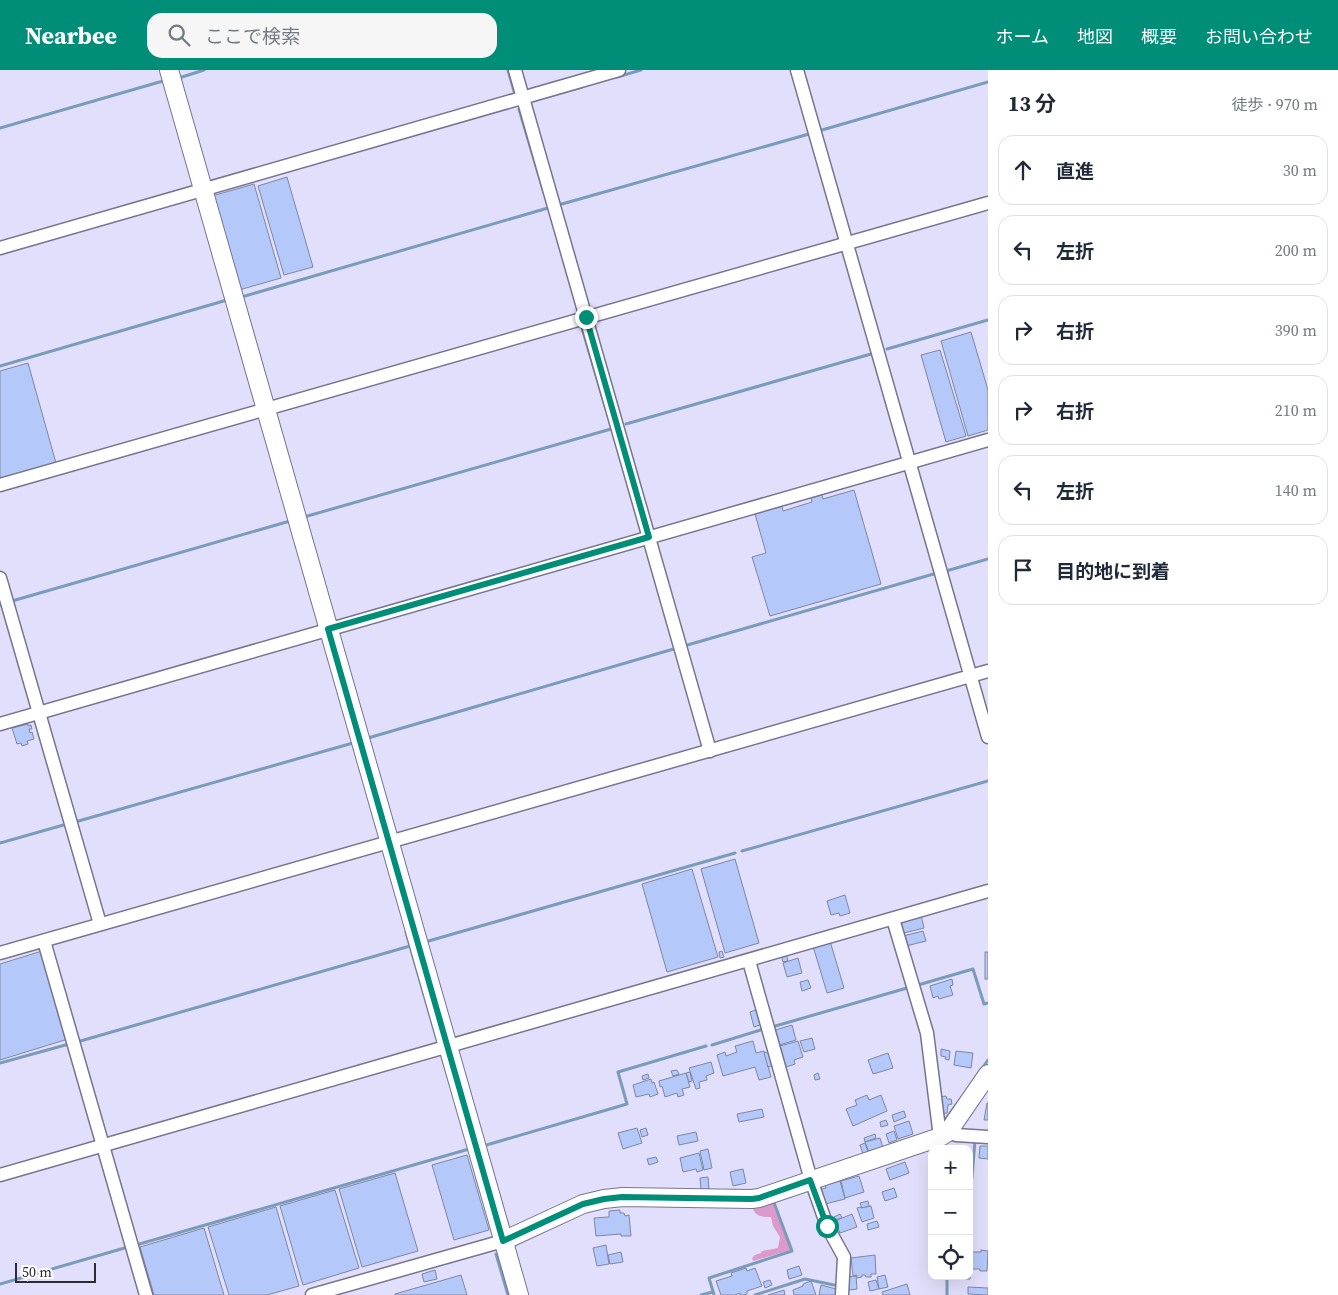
<!DOCTYPE html>
<html lang="ja">
<meta charset="utf-8">
<style>
body{margin:0;font-family:"Source Serif 4","Noto Sans JP",serif;background:#f6f6f7;color:#1f2937}
.controls{position:absolute;right:15px;bottom:15px;display:grid;overflow:hidden;border-radius:10px;box-shadow:0 5px 20px #0002}
.controls button{width:45px;height:45px;display:grid;place-items:center;padding:0;border:0;border-bottom:1px solid #e0e1e3;background:#fff;color:#1f2937;font:25px sans-serif}
.scale{position:absolute;left:15px;bottom:12px;width:81px;box-sizing:border-box;padding-left:5px;border:2px solid #2c2b36;border-top:0;font-size:14px;line-height:18px;white-space:nowrap;color:#2c2b36;-webkit-text-stroke:4px #fff;paint-order:stroke}
.stop{position:absolute;width:15px;height:15px;margin:-11px;border:4px solid #008e79;border-radius:50%;background:#fff}
.stop.end{background:#008e79;border-color:#fff;box-shadow:0 1px 5px #0008}
.list{margin:0;padding:0;list-style:none}
h2{display:flex;justify-content:space-between;align-items:center;height:65px;margin:0;padding:0 20px;font-size:21px}
h2 small{font-size:16px;font-weight:400;color:#747a83}
.list li{display:grid;grid-template-columns:32px 1fr auto;gap:15px;align-items:center;box-sizing:border-box;height:70px;margin:0 10px 10px;padding:0 10px;border:1px solid #e0e1e3;border-radius:15px}
.list b{display:block;font-size:19px;white-space:nowrap}
.list em{font-size:16px;font-style:normal;color:#747a83}
.icon{flex:none;width:28px;height:28px;fill:none;stroke:currentColor;stroke-width:2;stroke-linecap:round;stroke-linejoin:round}
.map{position:relative;flex:none;width:988px;height:1225px;overflow:hidden}
header{display:flex;align-items:center;gap:30px;box-sizing:border-box;height:70px;padding:0 25px;background:#008e79;color:#fff}
header strong{font-size:24px}
nav{display:flex;gap:28px;margin-inline-start:auto;font-size:18px}
.search{width:350px;height:45px;background:#f6f6f7;display:flex;align-items:center;gap:12px;box-sizing:border-box;padding:0 18px;border-radius:15px;color:#747a83;font-size:19px}
main{display:flex}
aside{flex:1;background:#fff}
.map>svg:first-child{display:block}
</style>
<header>
<strong>Nearbee</strong>
<div class="search"><svg class="icon" aria-label="search" viewBox="0 0 24 24"><circle cx="10" cy="10" r="6"/><path d="M15 15l6 6"/></svg>ここで検索</div>
<nav><a>ホーム</a><a>地図</a><a>概要</a><a>お問い合わせ</a></nav>
</header>
<main>
<div class="map">
<svg width="988" height="1225" viewBox="0 0 988 1225">
<rect width="100%" height="100%" fill="#e2dffc"/>
<path fill="#dc99ca" d="M772 1129 791 1180 753 1191 752 1188 755 1185 761 1183 762 1181 778 1178 780 1167 773 1156 771 1147C764 1147 756 1147 753 1139L754 1135Z"/>
<g fill="none" stroke-linecap="round" stroke-linejoin="round">
<g stroke="#7b9bba" stroke-width="3">
<polyline points="508,0 514,21"/>
<polyline points="182,7 204,0"/>
<polyline points="617,7 641,0"/>
<polyline points="533,31 582,17"/>
<polyline points="519,39 544,123"/>
<polyline points="0,58 163,11"/>
<polyline points="822,60 988,12"/>
<polyline points="562,134 809,64"/>
<polyline points="245,226 548,138"/>
<polyline points="582,258 606,339"/>
<polyline points="887,279 988,250"/>
<polyline points="0,296 227,230"/>
<polyline points="626,354 871,284"/>
<polyline points="304,447 611,359"/>
<polyline points="946,501 988,489"/>
<polyline points="12,531 290,451"/>
<polyline points="0,535 0,534"/>
<polyline points="684,576 937,503"/>
<polyline points="368,668 677,578"/>
<polyline points="75,752 353,673"/>
<polyline points="0,773 67,754"/>
<polyline points="742,781 988,711"/>
<polyline points="406,862 437,970"/>
<polyline points="425,872 735,783"/>
<polyline points="918,915 973,899 984,934 988,933"/>
<polyline points="772,957 907,918"/>
<polyline points="77,972 410,876"/>
<polyline points="712,975 764,959"/>
<polyline points="442,987 451,1017"/>
<polyline points="0,993 69,974"/>
<polyline points="981,1000 988,990"/>
<polyline points="942,1054 962,1027"/>
<polyline points="483,1076 627,1034 618,1002 706,976"/>
<polyline points="969,1117 972,1107 975,1071"/>
<polyline points="136,1175 469,1079"/>
<polyline points="496,1184 508,1225"/>
<polyline points="0,1214 128,1177"/>
<polyline points="701,1225 713,1222"/>
<polyline points="714,1225 709,1208 792,1181 773,1130"/>
<polyline points="755,1225 805,1209 839,1216"/>
<polyline points="947,1225 947,1206"/>
</g>
</g>
<g fill="#b5c8fa" stroke="#7d87a1">
<polygon points="287,107 313,197 284,205 258,116"/>
<polygon points="254,114 281,208 239,220 212,126"/>
<polygon points="971,262 988,320 988,360 968,366 941,271"/>
<polygon points="940,280 966,366 946,372 921,285"/>
<polygon points="28,293 56,393 0,409 0,301"/>
<polygon points="854,420 881,514 770,546 752,487 766,483 755,444 782,436 783,441 812,432 811,428 822,425 823,429"/>
<polygon points="28,654 28,656 31,655 32,659 29,659 30,663 32,662 34,669 27,671 28,674 22,676 21,673 17,674 12,658"/>
<polygon points="735,789 759,873 725,883 701,799"/>
<polygon points="692,799 718,887 667,902 642,814"/>
<polygon points="845,825 850,843 840,846 839,843 831,845 827,831"/>
<polygon points="921,845 924,858 904,863 900,851"/>
<polygon points="923,861 926,871 906,876 903,866"/>
<polygon points="830,871 844,918 827,923 813,876"/>
<polygon points="42,881 68,969 0,990 0,894"/>
<polygon points="722,881 724,887 720,888 719,882"/>
<rect x="985" y="882" width="3" height="27"/>
<polygon points="786,883 788,891 783,892 781,885"/>
<polygon points="798,888 802,903 787,907 783,893"/>
<polygon points="952,909 953,915 950,916 953,925 939,929 938,926 933,928 930,916"/>
<polygon points="808,910 811,918 802,921 800,912"/>
<polygon points="758,939 763,954 754,957 750,942"/>
<polygon points="792,955 796,970 776,976 772,961"/>
<polygon points="812,968 815,979 804,982 800,971"/>
<polygon points="753,971 756,983 764,981 771,1007 759,1010 755,997 723,1006 717,985 725,982 726,986 737,982 735,976"/>
<polygon points="798,971 803,987 794,990 795,994 786,997 780,976"/>
<polygon points="941,979 950,981 949,990 945,989 946,987 941,986"/>
<polygon points="771,981 775,995 768,997 764,983"/>
<polygon points="956,981 973,983 971,998 954,995"/>
<polygon points="888,983 893,998 873,1004 868,990"/>
<polygon points="711,992 714,1003 706,1006 707,1010 699,1012 700,1018 696,1019 689,998"/>
<polygon points="677,1000 679,1004 673,1006 671,1001"/>
<polygon points="690,1002 692,1011 689,1012 686,1003"/>
<polygon points="686,1003 690,1017 682,1019 684,1025 678,1027 677,1023 665,1027 662,1016 660,1017 659,1011"/>
<polygon points="818,1003 820,1009 815,1010 814,1005"/>
<polygon points="648,1004 649,1008 643,1010 642,1006"/>
<polygon points="651,1009 652,1013 654,1012 658,1024 650,1027 649,1024 636,1027 633,1015"/>
<polygon points="867,1025 869,1030 881,1025 887,1041 853,1056 846,1039 857,1035 855,1030"/>
<polygon points="946,1026 947,1029 951,1029 952,1034 948,1035 947,1043 941,1044 938,1027"/>
<polygon points="987,1033 988,1033 988,1050 984,1050"/>
<polygon points="762,1039 764,1047 739,1052 737,1044"/>
<polygon points="904,1041 906,1047 894,1052 892,1045"/>
<polygon points="886,1050 888,1055 881,1057 880,1052"/>
<polygon points="909,1051 913,1064 898,1069 894,1056"/>
<polygon points="637,1058 642,1073 623,1079 618,1063"/>
<polygon points="646,1058 648,1065 642,1067 640,1060"/>
<polygon points="894,1061 897,1070 889,1073 886,1064"/>
<polygon points="696,1062 698,1071 679,1075 677,1066"/>
<polygon points="875,1064 876,1068 865,1072 864,1068"/>
<polygon points="880,1068 883,1078 869,1082 865,1072"/>
<polygon points="865,1073 868,1082 863,1084 860,1075"/>
<polygon points="980,1076 988,1076 988,1089 979,1088"/>
<polygon points="708,1079 712,1098 704,1100 700,1081"/>
<polygon points="699,1083 703,1100 697,1102 696,1099 683,1102 680,1088"/>
<polygon points="467,1085 489,1160 454,1170 432,1095"/>
<polygon points="656,1087 658,1092 649,1095 647,1089"/>
<polygon points="905,1092 909,1103 890,1110 886,1099"/>
<polygon points="743,1099 746,1113 733,1116 730,1102"/>
<polygon points="395,1103 418,1181 362,1197 339,1119"/>
<polygon points="859,1106 864,1122 845,1128 841,1111"/>
<polygon points="708,1107 709,1119 701,1120 700,1108"/>
<polygon points="840,1111 845,1129 825,1134 821,1119 826,1118 825,1115"/>
<polygon points="894,1118 897,1127 885,1131 882,1122"/>
<polygon points="335,1120 359,1198 303,1215 280,1136"/>
<polygon points="868,1131 869,1136 862,1138 860,1133"/>
<polygon points="871,1136 874,1148 862,1152 857,1138 861,1137 861,1138"/>
<polygon points="276,1137 299,1216 267,1225 229,1225 208,1157"/>
<polygon points="620,1140 620,1143 624,1143 625,1146 629,1145 631,1166 621,1166 621,1164 596,1166 594,1148 609,1147 609,1141"/>
<polygon points="840,1144 842,1148 835,1150 834,1147"/>
<polygon points="852,1144 857,1157 840,1163 835,1151"/>
<polygon points="877,1151 879,1157 868,1160 867,1154"/>
<polygon points="204,1158 224,1225 154,1225 140,1177"/>
<polygon points="606,1175 609,1194 597,1196 593,1178"/>
<polygon points="981,1180 988,1181 987,1201 980,1201 980,1199 970,1199 970,1209 956,1209 956,1206 969,1206 969,1182 981,1182"/>
<polygon points="621,1182 623,1192 610,1194 608,1185"/>
<polygon points="875,1185 876,1204 871,1204 871,1207 866,1207 865,1205 862,1205 862,1207 857,1208 857,1205 853,1206 851,1188"/>
<polygon points="799,1196 802,1205 789,1209 787,1200"/>
<polygon points="746,1198 747,1201 755,1198 762,1216 747,1221 747,1224 744,1225 740,1225 740,1223 735,1225 721,1225 716,1211 732,1206 731,1203"/>
<polygon points="435,1200 437,1209 424,1212 422,1204"/>
<polygon points="461,1205 467,1225 395,1225 395,1224"/>
<polygon points="885,1205 888,1217 879,1219 877,1207"/>
<polygon points="856,1206 857,1219 849,1220 848,1207"/>
<polygon points="770,1210 772,1215 765,1218 763,1212"/>
<polygon points="876,1210 879,1219 870,1221 868,1212"/>
<polygon points="811,1211 816,1225 794,1225 793,1220 803,1216 803,1214"/>
<polygon points="907,1214 910,1225 883,1225 882,1222"/>
<polygon points="821,1215 840,1220 839,1225 819,1225"/>
<polygon points="968,1217 988,1218 988,1225 968,1224"/>
<polygon points="784,1220 785,1225 768,1225"/>
</g>
<g fill="none" stroke-linecap="round" stroke-linejoin="round">
<g stroke="#77748e" stroke-width="15">
<g id="street">
<polyline points="515,0 710,681"/>
<polyline points="797,0 988,667"/>
<polyline points="0,178 619,0"/>
<polyline points="0,415 988,133"/>
<polyline points="0,508 100,854"/>
<polyline points="0,654 988,370"/>
<polyline points="893,849 927,963 940,1067"/>
<polyline points="44,871 146,1225"/>
<polyline points="0,883 988,601"/>
<polyline points="749,891 811,1110 827,1156 844,1187 842,1225"/>
<polyline points="948,1062 956,1065 988,1067"/>
<polyline points="0,1105 988,821"/>
<polyline points="312,1225 503,1171"/>
</g>
</g>
<g stroke="#77748e" stroke-width="20">
<g id="secondary">
<polyline points="169,0 519,1225"/>
<polyline points="503,1171 583,1134 604,1129 623,1127 752,1129 759,1128 940,1067 948,1062 988,1004"/>
</g>
</g>
<use href="#street" stroke="#fff" stroke-width="12"/>
<use href="#secondary" stroke="#fff" stroke-width="18"/>
</g>
<g fill="none" stroke-linecap="round" stroke-linejoin="round">
<polyline stroke="#008e79" stroke-width="6" points="586,247 649,467 328,559 503,1171 583,1134 604,1129 622,1127 752,1129 759,1128 810,1110 827,1156"/>
</g>
</svg>
<div class="controls">
<button>+</button>
<button>−</button>
<button><svg class="icon" aria-label="locate" viewBox="0 0 24 24"><circle cx="12" cy="12" r="6"/><path d="M12 2v4M12 18v4M2 12h4M18 12h4"/></svg></button>
</div>
<div class="scale">50 m</div>
<div class="stop" style="left:827px;top:1156px"></div>
<div class="stop end" style="left:586px;top:247px"></div>
</div>
<aside>
<h2>13 分<small>徒歩 · 970 m</small></h2>
<ul class="list">
<li><svg class="icon" aria-label="ahead" viewBox="0 0 24 24"><path d="M12 20V5M6 11l6-6 6 6"/></svg><div><b>直進</b></div><em>30 m</em></li>
<li><svg class="icon" aria-label="left" viewBox="0 0 24 24"><path d="M17 20v-9H6M10 6l-5 5 5 5"/></svg><div><b>左折</b></div><em>200 m</em></li>
<li><svg class="icon" aria-label="right" viewBox="0 0 24 24"><path d="M7 20v-9h11M14 6l5 5-5 5"/></svg><div><b>右折</b></div><em>390 m</em></li>
<li><svg class="icon" aria-label="right" viewBox="0 0 24 24"><path d="M7 20v-9h11M14 6l5 5-5 5"/></svg><div><b>右折</b></div><em>210 m</em></li>
<li><svg class="icon" aria-label="left" viewBox="0 0 24 24"><path d="M17 20v-9H6M10 6l-5 5 5 5"/></svg><div><b>左折</b></div><em>140 m</em></li>
<li><svg class="icon" aria-label="arrive" viewBox="0 0 24 24"><path d="M6 21V4h12l-3 4 3 4H6"/></svg><div><b>目的地に到着</b></div></li>
</ul>
</aside>
</main>
